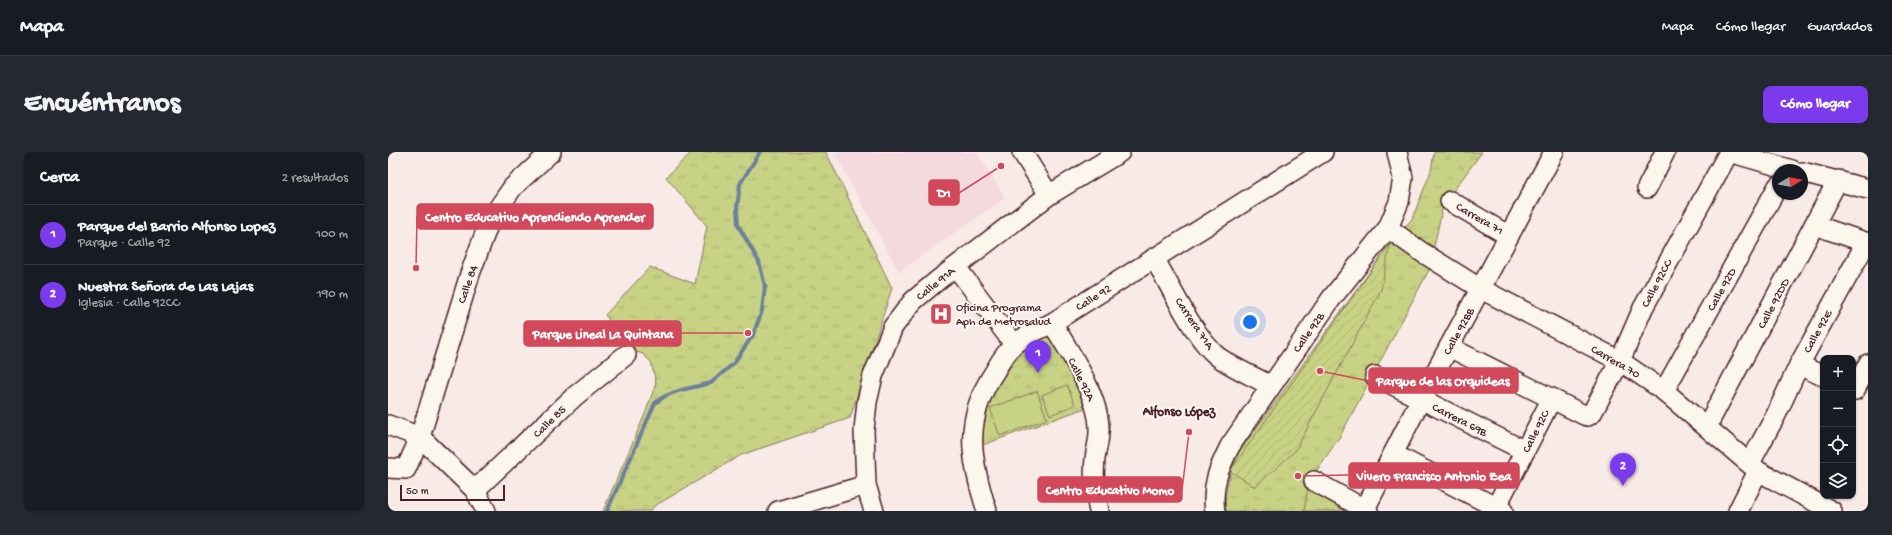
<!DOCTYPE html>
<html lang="es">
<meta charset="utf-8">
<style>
body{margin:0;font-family:"Gochi Hand",sans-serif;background:#242831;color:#f1f3f6}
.controls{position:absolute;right:12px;bottom:12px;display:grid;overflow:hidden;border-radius:8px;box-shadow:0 1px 3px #0004}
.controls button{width:36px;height:36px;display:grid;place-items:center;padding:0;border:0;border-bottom:1px solid #363941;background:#171b24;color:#f1f3f6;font:20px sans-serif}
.compass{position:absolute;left:1384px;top:12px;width:36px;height:36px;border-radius:50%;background:#171b24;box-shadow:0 1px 3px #0004;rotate:80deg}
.scale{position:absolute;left:12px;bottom:10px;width:105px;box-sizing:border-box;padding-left:4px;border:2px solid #4a1f2b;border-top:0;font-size:11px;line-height:14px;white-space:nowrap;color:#4a1f2b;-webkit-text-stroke:3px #fbf7ec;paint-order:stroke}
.you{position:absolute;left:862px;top:170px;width:14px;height:14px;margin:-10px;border:3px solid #fff;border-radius:50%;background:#1a73e8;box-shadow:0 0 0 6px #1a73e833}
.badge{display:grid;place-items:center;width:26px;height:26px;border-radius:50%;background:#7c3aed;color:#fff;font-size:13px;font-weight:700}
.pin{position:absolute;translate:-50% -33px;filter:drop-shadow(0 1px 2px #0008)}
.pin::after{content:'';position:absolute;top:21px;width:14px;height:12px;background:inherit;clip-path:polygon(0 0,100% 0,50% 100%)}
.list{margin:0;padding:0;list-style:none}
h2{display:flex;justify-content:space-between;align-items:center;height:52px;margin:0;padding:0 16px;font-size:17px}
h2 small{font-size:13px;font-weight:400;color:#9ea1a6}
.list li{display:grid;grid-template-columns:26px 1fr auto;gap:12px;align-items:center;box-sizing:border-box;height:60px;padding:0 16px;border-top:1px solid #363941}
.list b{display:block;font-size:15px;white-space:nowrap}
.list p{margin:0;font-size:13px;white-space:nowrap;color:#9ea1a6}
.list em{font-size:13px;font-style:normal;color:#9ea1a6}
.icon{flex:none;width:22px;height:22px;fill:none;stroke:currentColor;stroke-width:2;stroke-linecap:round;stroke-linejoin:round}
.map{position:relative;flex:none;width:1480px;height:359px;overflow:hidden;border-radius:8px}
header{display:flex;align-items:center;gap:24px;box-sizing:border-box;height:56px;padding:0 20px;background:#171b24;border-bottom:1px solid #363941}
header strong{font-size:19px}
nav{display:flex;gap:22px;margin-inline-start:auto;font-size:14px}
.intro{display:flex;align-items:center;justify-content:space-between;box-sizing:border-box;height:96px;padding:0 24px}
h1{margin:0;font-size:28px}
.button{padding:10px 18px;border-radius:8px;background:#7c3aed;color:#fff;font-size:14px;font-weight:700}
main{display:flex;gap:24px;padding:0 24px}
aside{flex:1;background:#171b24;border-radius:8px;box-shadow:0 1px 3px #0004}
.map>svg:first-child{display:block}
</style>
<header>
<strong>Mapa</strong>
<nav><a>Mapa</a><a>Cómo llegar</a><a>Guardados</a></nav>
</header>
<div class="intro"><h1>Encuéntranos</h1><a class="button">Cómo llegar</a></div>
<main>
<aside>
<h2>Cerca<small>2 resultados</small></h2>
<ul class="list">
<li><span class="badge">1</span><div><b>Parque del Barrio Alfonso Lopez</b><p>Parque · Calle 92</p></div><em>100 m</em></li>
<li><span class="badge">2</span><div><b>Nuestra Señora de Las Lajas</b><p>Iglesia · Calle 92CC</p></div><em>190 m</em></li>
</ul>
</aside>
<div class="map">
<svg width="1480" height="359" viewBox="0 0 1480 359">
<defs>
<pattern id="park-tufts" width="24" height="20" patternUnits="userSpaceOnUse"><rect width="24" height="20" fill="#c7d285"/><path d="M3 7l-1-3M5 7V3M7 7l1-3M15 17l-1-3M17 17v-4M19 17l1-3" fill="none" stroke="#acb473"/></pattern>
<pattern id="garden-furrows" width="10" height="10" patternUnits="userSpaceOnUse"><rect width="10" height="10" fill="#c7d285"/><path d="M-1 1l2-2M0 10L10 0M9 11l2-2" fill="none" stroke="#acb473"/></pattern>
</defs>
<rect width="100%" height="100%" fill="#f8eae6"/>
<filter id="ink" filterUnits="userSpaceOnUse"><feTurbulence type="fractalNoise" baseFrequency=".025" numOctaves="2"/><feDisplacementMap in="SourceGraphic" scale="8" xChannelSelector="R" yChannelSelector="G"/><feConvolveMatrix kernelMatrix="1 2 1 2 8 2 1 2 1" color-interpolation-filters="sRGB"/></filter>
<g filter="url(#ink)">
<polygon fill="#f4dadf" points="446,0 589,0 617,46 511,120"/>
<g fill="url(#park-tufts)" stroke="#887858">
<polygon points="304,0 438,0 504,136 462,266 353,303 265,355 263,359 215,359 257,262 268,231 263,210 255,202 245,199 217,163 262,115 307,132 319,74 278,25"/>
<path d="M1046 0H1094L1055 53 1041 118 951 286 920 331 964 359H838C835 338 843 319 851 300L1002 92 1024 67 1043 19Z"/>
<polygon points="660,180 700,255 589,295 603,241 632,202"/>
</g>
<polygon fill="url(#garden-furrows)" stroke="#887858" points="1002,92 993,138 907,299 867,335 842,319"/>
<g fill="#c7d285" stroke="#887858">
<polygon points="679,233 687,253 662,263 654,243"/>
<polygon points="649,239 659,267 612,284 602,256"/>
<polygon points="920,335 962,359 916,359"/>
</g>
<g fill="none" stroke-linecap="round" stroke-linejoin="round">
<polyline stroke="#6d809a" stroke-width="4" points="219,359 267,251 277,244 293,238 323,231 346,211 365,183 374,159 377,134 371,110 350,73 349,56 352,32 372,0"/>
<g stroke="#4a1f2b" stroke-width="22">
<g id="minor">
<polyline points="634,0 661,43"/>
<polyline points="1414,20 1480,37"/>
<polyline points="1259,36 1277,0"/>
<polyline points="1062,49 1121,84"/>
<polyline points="1426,73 1480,91"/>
<polyline points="1000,76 1032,99 1093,137 1232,209 1276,239 1370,319 1444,359"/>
<path d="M766 106C782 133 806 185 829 204 845 216 865 224 883 234"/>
<polyline points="568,115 626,192"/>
<path d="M664 171C681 198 713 248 711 280 711 289 708 298 707 307 705 325 707 342 711 359"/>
<polyline points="1061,195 1196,263 1200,264 1204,261 1232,209 1255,156 1341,0 1404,18"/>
<polyline points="1411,213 1435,224"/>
<polyline points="987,224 1137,299"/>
<polyline points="1465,237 1467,238 1480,212"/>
<polyline points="1276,239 1390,34"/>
<polyline points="0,273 32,285 87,338 98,359"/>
<polyline points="1319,274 1450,28"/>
<polyline points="1005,302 1115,359"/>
<polyline points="1362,311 1388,263 1411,213 1478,91"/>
<polyline points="0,316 18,317 32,285 82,122 102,68 125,35 163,0"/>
<polyline points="926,329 980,359"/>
<polyline points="87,338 187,244 238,203"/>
<polyline points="1108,355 1164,246"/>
<polyline points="390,359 478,333"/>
<polyline points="486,359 478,333 476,278 479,250 485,224 505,175 525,149 550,128 661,43 732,0"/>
<path d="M599 359C582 307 575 267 607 219 612 210 619 199 627 192 637 183 652 177 664 171L935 0"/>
<path d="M827 359C823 334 831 316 842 294L943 147 1000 76 1011 50 1015 26 1009 0"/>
<polyline points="976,359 1033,247 1166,0"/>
<polyline points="1350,359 1370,319"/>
</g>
</g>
<use href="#minor" stroke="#fbf7ec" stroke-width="19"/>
</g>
</g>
<defs>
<g id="hospital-square" transform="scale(1.15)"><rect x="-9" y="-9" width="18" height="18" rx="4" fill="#d1495b" stroke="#fbf7ec"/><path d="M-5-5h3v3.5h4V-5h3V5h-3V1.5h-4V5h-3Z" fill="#fff"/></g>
</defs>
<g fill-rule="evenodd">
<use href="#hospital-square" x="553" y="162"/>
</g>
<g text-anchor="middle" stroke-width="4" stroke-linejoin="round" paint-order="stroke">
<g font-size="12" fill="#4a1f2b" stroke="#fbf7ec">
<text transform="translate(1092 66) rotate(30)" y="4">Carrera 71</text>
<text transform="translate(547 131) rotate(-39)" y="4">Calle 91A</text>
<text transform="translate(1268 131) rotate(-62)" y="4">Calle 92CC</text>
<text transform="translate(79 132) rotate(-71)" y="4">Calle 84</text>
<text transform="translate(1333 137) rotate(-61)" y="4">Calle 92D</text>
<text transform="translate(705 145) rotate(-32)" y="4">Calle 92</text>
<text transform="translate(1385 151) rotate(-62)" y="4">Calle 92DD</text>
<text transform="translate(807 171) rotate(56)" y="4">Carrera 71A</text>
<text transform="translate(1070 179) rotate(-61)" y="4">Calle 92BB</text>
<text transform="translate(1429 179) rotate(-61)" y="4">Calle 92E</text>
<text transform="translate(920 180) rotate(-55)" y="4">Calle 92B</text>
<text transform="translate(1228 209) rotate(30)" y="4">Carrera 70</text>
<text transform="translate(694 227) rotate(63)" y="4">Calle 92A</text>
<text transform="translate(1072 267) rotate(27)" y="4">Carrera 69B</text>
<text transform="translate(161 269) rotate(-44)" y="4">Calle 85</text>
<text transform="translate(1147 279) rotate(-63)" y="4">Calle 92C</text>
</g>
<g font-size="12" fill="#4a1f2b" stroke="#fbf7ec" text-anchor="start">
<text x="568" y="159">Oficina Programa<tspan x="568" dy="14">Aph de Metrosalud</tspan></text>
</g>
<g font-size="13" font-weight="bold" fill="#4a1f2b" stroke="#fbf7ec">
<text x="791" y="263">Alfonso López</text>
</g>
</g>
<path fill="none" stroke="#d1495b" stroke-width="1.5" d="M613 14L571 41M28 116L29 64M360 181L293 181M932 219L981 229M910 324L961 323M801 280L794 338"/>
<g fill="#d1495b" stroke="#fbf7ec" stroke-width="1.5">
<circle cx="613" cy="14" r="4"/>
<circle cx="28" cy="116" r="4"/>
<circle cx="360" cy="181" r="4"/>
<circle cx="932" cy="219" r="4"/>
<circle cx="910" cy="324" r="4"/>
<circle cx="801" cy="280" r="4"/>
</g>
<g fill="#d1495b" stroke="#d1495b" stroke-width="1.5">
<rect x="541" y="28" width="30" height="25" rx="4"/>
<rect x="29" y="52" width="236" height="25" rx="4"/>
<rect x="136" y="169" width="157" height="25" rx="4"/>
<rect x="981" y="216" width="149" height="25" rx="4"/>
<rect x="961" y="311" width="170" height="25" rx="4"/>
<rect x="650" y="325" width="144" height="25" rx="4"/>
</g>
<g font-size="13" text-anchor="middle" font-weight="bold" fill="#fff">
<text x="556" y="45">D1</text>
<text x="147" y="69">Centro Educativo Aprendiendo Aprender</text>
<text x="215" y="186">Parque Lineal La Quintana</text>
<text x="1055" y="233">Parque de las Orquideas</text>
<text x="1046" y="328">Vivero Francisco Antonio Zea</text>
<text x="722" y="342">Centro Educativo Momo</text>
</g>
</svg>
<div class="controls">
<button>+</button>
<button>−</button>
<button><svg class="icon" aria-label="locate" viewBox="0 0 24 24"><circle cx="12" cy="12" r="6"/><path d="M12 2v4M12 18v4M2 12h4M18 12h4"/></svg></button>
<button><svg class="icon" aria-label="layers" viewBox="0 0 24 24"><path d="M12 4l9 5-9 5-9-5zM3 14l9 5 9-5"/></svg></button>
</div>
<svg class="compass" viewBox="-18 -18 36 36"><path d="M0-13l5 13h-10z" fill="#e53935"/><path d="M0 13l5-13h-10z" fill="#9ea1a6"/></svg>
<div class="scale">50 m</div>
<div class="you"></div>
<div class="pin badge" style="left:650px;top:221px">1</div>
<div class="pin badge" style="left:1235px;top:334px">2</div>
</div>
</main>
